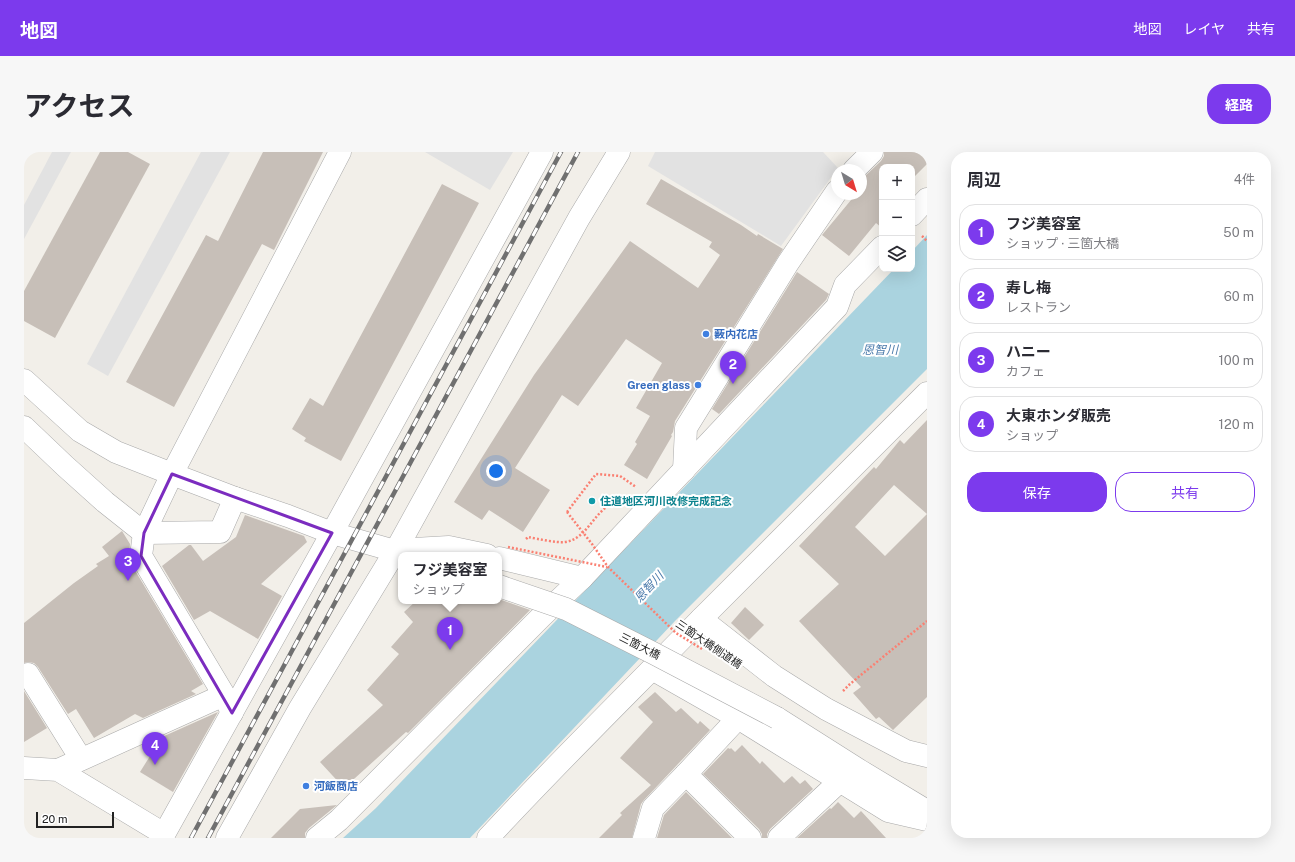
<!DOCTYPE html>
<html lang="ja">
<meta charset="utf-8">
<style>
body{margin:0;font-family:"Public Sans","Noto Sans JP",sans-serif;background:#f7f7f7;color:#2b2b33}
.controls{position:absolute;right:12px;top:12px;display:grid;overflow:hidden;border-radius:8px;box-shadow:0 4px 16px #0002}
.controls button{width:36px;height:36px;display:grid;place-items:center;padding:0;border:0;border-bottom:1px solid #e1e1e2;background:#fff;color:#2b2b33;font:20px sans-serif}
.compass{position:absolute;left:807px;top:12px;width:36px;height:36px;border-radius:50%;background:#fff;box-shadow:0 4px 16px #0002;rotate:142deg}
.scale{position:absolute;left:12px;bottom:10px;width:78px;box-sizing:border-box;padding-left:4px;border:2px solid #222;border-top:0;font-size:11px;line-height:14px;white-space:nowrap;color:#222;-webkit-text-stroke:3px #fff;paint-order:stroke}
.you{position:absolute;left:472px;top:319px;width:14px;height:14px;margin:-10px;border:3px solid #fff;border-radius:50%;background:#1a73e8;box-shadow:0 0 0 6px #1a73e833}
.badge{display:grid;place-items:center;width:26px;height:26px;border-radius:50%;background:#7c3aed;color:#fff;font-size:13px;font-weight:700}
.pin{position:absolute;translate:-50% -33px;filter:drop-shadow(0 1px 2px #0008)}
.pin::after{content:'';position:absolute;top:21px;width:14px;height:12px;background:inherit;clip-path:polygon(0 0,100% 0,50% 100%)}
.popup{position:absolute;left:374px;top:400px;width:104px;height:52px;box-sizing:border-box;display:grid;place-content:center;border-radius:8px;background:#fff;filter:drop-shadow(0 1px 3px #0005);font-size:13px;white-space:nowrap;color:#7c7c81}
.popup b{font-size:15px;color:#2b2b33}
.popup::after{content:'';position:absolute;left:50%;top:100%;margin-left:-8px;border:8px solid transparent;border-top-color:#fff}
.list{margin:0;padding:0;list-style:none}
h2{display:flex;justify-content:space-between;align-items:center;height:52px;margin:0;padding:0 16px;font-size:17px}
h2 small{font-size:13px;font-weight:400;color:#7c7c81}
.list li{display:grid;grid-template-columns:26px 1fr auto;gap:12px;align-items:center;box-sizing:border-box;height:56px;margin:0 8px 8px;padding:0 8px;border:1px solid #e1e1e2;border-radius:16px}
.list b{display:block;font-size:15px;white-space:nowrap}
.list p{margin:0;font-size:13px;white-space:nowrap;color:#7c7c81}
.list em{font-size:13px;font-style:normal;color:#7c7c81}
.actions{display:flex;gap:8px;padding:12px 16px}
.actions a{flex:1;padding:9px 0;border:1px solid #7c3aed;border-radius:16px;text-align:center;font-size:14px;color:#7c3aed}
.actions .main{background:#7c3aed;color:#fff}
.icon{flex:none;width:22px;height:22px;fill:none;stroke:currentColor;stroke-width:2;stroke-linecap:round;stroke-linejoin:round}
.map{position:relative;flex:none;width:903px;height:686px;overflow:hidden;border-radius:16px}
header{display:flex;align-items:center;gap:24px;box-sizing:border-box;height:56px;padding:0 20px;background:#7c3aed;color:#fff}
header strong{font-size:19px}
nav{display:flex;gap:22px;margin-inline-start:auto;font-size:14px}
.intro{display:flex;align-items:center;justify-content:space-between;box-sizing:border-box;height:96px;padding:0 24px}
h1{margin:0;font-size:28px}
.button{padding:10px 18px;border-radius:16px;background:#7c3aed;color:#fff;font-size:14px;font-weight:700}
main{display:flex;gap:24px;padding:0 24px}
aside{flex:1;background:#fff;border-radius:16px;box-shadow:0 4px 16px #0002}
.map>svg:first-child{display:block}
</style>
<header>
<strong>地図</strong>
<nav><a>地図</a><a>レイヤ</a><a>共有</a></nav>
</header>
<div class="intro"><h1>アクセス</h1><a class="button">経路</a></div>
<main>
<div class="map">
<svg width="903" height="686" viewBox="0 0 903 686">
<rect width="100%" height="100%" fill="#f2efe9"/>
<g fill="#e2e2e2">
<polygon points="28,0 47,0 0,87 0,53"/>
<polygon points="177,0 206,0 84,224 63,212"/>
<polygon points="401,0 489,0 466,38"/>
<polygon points="631,0 799,0 814,16 757,94 624,14"/>
</g>
<polygon fill="#aad3df" points="903,83 903,217 651,469 446,686 319,686 352,656 870,117 888,117 888,99"/>
<g fill="#c7bfb8">
<polygon points="76,0 104,0 126,12 31,186 0,169 0,139"/>
<polygon points="239,0 299,0 250,98 238,92 150,255 102,230 182,83 194,89"/>
<polygon points="860,0 903,0 903,12 888,27 888,15 858,15 858,76 852,71 825,104 798,83 832,42 837,42 837,28 857,9 860,4"/>
<polygon points="637,27 717,73 733,84 734,82 759,97 651,269 649,280 647,283 648,284 623,327 600,313 613,292 611,290 626,264 612,256 638,211 602,187 554,254 538,243 491,316 526,338 499,380 465,358 458,368 430,350 510,223 606,89 674,136 696,103 685,95 688,90 622,52"/>
<polygon points="418,32 455,51 317,309 280,289 282,286 268,277 286,246 299,254"/>
<polygon points="773,120 805,142 802,148 695,262 688,257"/>
<polygon points="903,268 903,362 870,333 831,375 861,404 903,362 903,545 869,578 855,565 852,567 829,541 837,535 775,469 815,432 775,394 850,315 852,317 876,288 880,292"/>
<polygon points="221,363 280,384 283,390 237,432 258,444 234,487 186,459 170,468 138,414 165,393 167,393 179,409 212,385"/>
<polygon points="98,379 106,392 105,402 106,410 179,532 167,539 172,542 119,566 111,562 70,586 52,557 44,562 14,515 10,511 4,510 0,511 0,471 50,431 74,414 72,412 85,404 78,395"/>
<polygon points="475,447 506,458 384,581 382,580 320,636 296,610 359,553 343,538 375,502 367,495 389,470 380,460 392,449 475,449"/>
<polygon points="721,455 740,473 725,488 707,471"/>
<polygon points="0,539 23,576 0,590"/>
<polygon points="631,540 652,560 657,556 674,572 676,569 686,578 620,648 617,652 608,686 575,686 598,663 596,661 627,633 596,606 629,570 614,555"/>
<polygon points="194,560 149,640 116,620 138,585"/>
<polygon points="718,593 736,612 738,609 760,631 768,624 776,632 781,628 789,637 746,677 743,682 743,686 738,686 738,682 735,677 679,622 704,596 706,597 707,596 711,600"/>
<polygon points="662,640 708,686 633,686 640,663"/>
<polygon points="814,650 830,666 837,659 862,686 773,686 806,656 807,657"/>
<polygon points="313,653 285,676 281,681 281,686 247,686 276,657"/>
</g>
<g fill="none" stroke-linecap="round" stroke-linejoin="round">
<g stroke="#a9a9a9" stroke-width="23">
<g id="minor">
<polyline points="830,18 848,0"/>
<polyline points="888,63 903,47"/>
<polyline points="0,228 56,279 92,300 148,322 211,346 264,364 308,381 385,403"/>
<polyline points="0,275 41,314 81,350 120,381 196,380 211,346"/>
<polyline points="660,318 662,276 764,111 813,39"/>
<polyline points="372,398 425,395 463,403"/>
<polyline points="475,406 558,426"/>
<polyline points="677,467 750,524 802,557 882,599 903,604"/>
<polyline points="628,517 714,566 864,659 903,668"/>
<polyline points="4,522 57,607"/>
<polyline points="208,561 200,543 117,404 120,381 148,322 316,0"/>
<polyline points="753,566 835,618 903,659"/>
<polyline points="0,616 34,618 140,682"/>
<polyline points="34,618 200,543"/>
<polyline points="662,622 726,686"/>
<polyline points="138,686 308,381 518,0"/>
<polyline points="203,686 276,556 372,398 555,66 595,0"/>
<polyline points="293,686 315,668 518,464 558,426 813,155 821,133 858,95"/>
<path d="M464 686C533 611 606 540 677 467L903 241"/>
<polyline points="620,686 629,656 662,622 714,566"/>
<polyline points="755,686 816,629"/>
</g>
</g>
<g stroke="#fa8072" stroke-width="2.5" stroke-dasharray="2 2" stroke-linecap="butt">
<polyline points="898,84 903,89"/>
<polyline points="543,360 572,322 596,324 612,335"/>
<path d="M502 387 504 385C514 387 533 391 541 390 565 387 571 354 594 350"/>
<polyline points="819,539 826,532 903,469"/>
</g>
<use href="#minor" stroke="#fff" stroke-width="22"/>
<g stroke="#707070" stroke-width="4.5">
<g id="rail">
<polyline points="167,686 537,0"/>
<polyline points="184,686 554,0"/>
</g>
</g>
<use href="#rail" stroke="#fff" stroke-width="3" stroke-dasharray="9" stroke-linecap="butt"/>
<g stroke="#a9a9a9" stroke-width="23" stroke-linecap="butt">
<polyline id="minor-bridge" points="475,434 542,457 629,501 753,566"/>
</g>
<g stroke="#fa8072" stroke-width="2.5" stroke-dasharray="2 2" stroke-linecap="butt">
<polyline points="543,360 568,392 584,415 652,481 678,497"/>
<polyline points="484,395 583,415"/>
</g>
<use href="#minor-bridge" stroke="#fff" stroke-width="22"/>
</g>
<path fill="none" stroke="#7b2cbf" stroke-width="3" stroke-linejoin="round" d="M148 322 308 381 208 561 117 404 120 381Z"/>
<g fill="#3f7fe0" stroke="#fff" stroke-width="1.5">
<circle cx="682" cy="182" r="4"/>
<circle cx="674" cy="233" r="4"/>
<circle cx="282" cy="634" r="4"/>
</g>
<circle fill="#0f9aa8" stroke="#fff" stroke-width="1.5" cx="568" cy="349" r="4"/>
<g text-anchor="middle" stroke-width="4" stroke-linejoin="round" paint-order="stroke">
<g font-size="11" font-weight="bold" fill="#366cbe" stroke="#fff" text-anchor="start">
<text x="690" y="186">薮内花店</text>
<text x="666" y="237" text-anchor="end">Green glass</text>
<text x="290" y="638">河飯商店</text>
</g>
<g font-size="11" font-weight="bold" fill="#0d838f" stroke="#fff" text-anchor="start">
<text x="576" y="353">住道地区河川改修完成記念</text>
</g>
<g font-size="11" fill="#222" stroke="#fff">
<text transform="translate(685 492) rotate(34)" y="4">三箇大橋側道橋</text>
<text transform="translate(616 494) rotate(27)" y="4">三箇大橋</text>
</g>
<g font-size="12" font-style="italic" fill="#4a7aab" stroke="#fff">
<text x="856" y="202">恩智川</text>
<text transform="translate(625 435) rotate(-47)" y="4">恩智川</text>
</g>
</g>
</svg>
<div class="controls">
<button>+</button>
<button>−</button>
<button><svg class="icon" aria-label="layers" viewBox="0 0 24 24"><path d="M12 4l9 5-9 5-9-5zM3 14l9 5 9-5"/></svg></button>
</div>
<svg class="compass" viewBox="-18 -18 36 36"><path d="M0-13l5 13h-10z" fill="#e53935"/><path d="M0 13l5-13h-10z" fill="#7c7c81"/></svg>
<div class="scale">20 m</div>
<div class="you"></div>
<div class="pin badge" style="left:426px;top:498px">1</div>
<div class="popup"><b>フジ美容室</b>ショップ</div>
<div class="pin badge" style="left:709px;top:232px">2</div>
<div class="pin badge" style="left:104px;top:429px">3</div>
<div class="pin badge" style="left:131px;top:613px">4</div>
</div>
<aside>
<h2>周辺<small>4件</small></h2>
<ul class="list">
<li><span class="badge">1</span><div><b>フジ美容室</b><p>ショップ · 三箇大橋</p></div><em>50 m</em></li>
<li><span class="badge">2</span><div><b>寿し梅</b><p>レストラン</p></div><em>60 m</em></li>
<li><span class="badge">3</span><div><b>ハニー</b><p>カフェ</p></div><em>100 m</em></li>
<li><span class="badge">4</span><div><b>大東ホンダ販売</b><p>ショップ</p></div><em>120 m</em></li>
</ul>
<div class="actions"><a class="main">保存</a><a>共有</a></div>
</aside>
</main>
